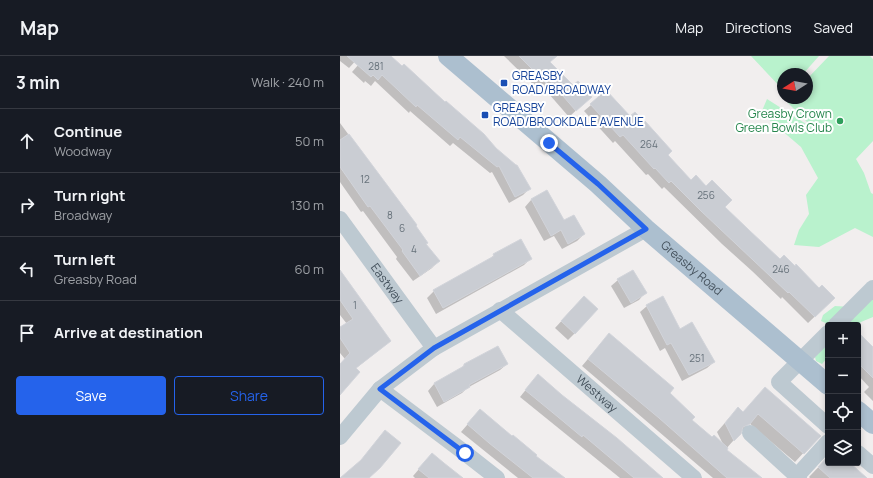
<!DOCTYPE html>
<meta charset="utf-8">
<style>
body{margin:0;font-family:Manrope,sans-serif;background:#242831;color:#f1f3f6}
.controls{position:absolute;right:12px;bottom:12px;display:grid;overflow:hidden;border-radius:4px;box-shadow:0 2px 6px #0003}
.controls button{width:36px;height:36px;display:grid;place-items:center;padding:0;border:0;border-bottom:1px solid #363941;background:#171b24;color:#f1f3f6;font:20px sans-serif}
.compass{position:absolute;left:437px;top:12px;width:36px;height:36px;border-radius:50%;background:#171b24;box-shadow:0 2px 6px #0003;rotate:259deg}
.stop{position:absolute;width:12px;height:12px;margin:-9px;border:3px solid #2563eb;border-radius:50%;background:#fff}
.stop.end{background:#2563eb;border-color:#fff;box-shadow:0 1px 4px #0008}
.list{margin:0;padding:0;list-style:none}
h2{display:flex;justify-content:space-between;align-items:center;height:52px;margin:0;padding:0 16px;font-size:17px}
h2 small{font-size:13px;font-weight:400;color:#9ea1a6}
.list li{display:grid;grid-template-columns:26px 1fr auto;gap:12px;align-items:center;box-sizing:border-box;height:64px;padding:0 16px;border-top:1px solid #363941}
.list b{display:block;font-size:15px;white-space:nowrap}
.list p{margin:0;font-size:13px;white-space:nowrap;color:#9ea1a6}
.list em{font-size:13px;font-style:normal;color:#9ea1a6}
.actions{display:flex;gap:8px;padding:12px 16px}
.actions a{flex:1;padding:9px 0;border:1px solid #2563eb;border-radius:4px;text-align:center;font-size:14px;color:#2563eb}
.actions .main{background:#2563eb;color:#fff}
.icon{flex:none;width:22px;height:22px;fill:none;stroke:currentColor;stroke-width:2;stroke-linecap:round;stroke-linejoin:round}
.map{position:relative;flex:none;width:533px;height:422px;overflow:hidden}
header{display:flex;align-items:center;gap:24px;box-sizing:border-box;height:56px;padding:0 20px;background:#171b24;border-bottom:1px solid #363941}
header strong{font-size:19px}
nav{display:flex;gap:22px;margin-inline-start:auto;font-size:14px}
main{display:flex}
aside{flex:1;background:#171b24}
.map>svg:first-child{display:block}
</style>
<header>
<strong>Map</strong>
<nav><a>Map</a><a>Directions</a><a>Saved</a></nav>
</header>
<main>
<aside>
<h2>3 min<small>Walk · 240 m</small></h2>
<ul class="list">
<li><svg class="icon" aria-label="ahead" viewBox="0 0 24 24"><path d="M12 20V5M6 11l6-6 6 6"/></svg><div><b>Continue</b><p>Woodway</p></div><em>50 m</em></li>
<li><svg class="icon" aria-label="right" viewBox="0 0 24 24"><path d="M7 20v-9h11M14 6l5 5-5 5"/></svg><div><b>Turn right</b><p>Broadway</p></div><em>130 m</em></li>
<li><svg class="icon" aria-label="left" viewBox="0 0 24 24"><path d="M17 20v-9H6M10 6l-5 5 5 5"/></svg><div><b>Turn left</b><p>Greasby Road</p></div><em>60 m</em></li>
<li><svg class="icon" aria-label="arrive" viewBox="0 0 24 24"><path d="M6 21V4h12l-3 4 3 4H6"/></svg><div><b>Arrive at destination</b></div></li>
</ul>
<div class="actions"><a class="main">Save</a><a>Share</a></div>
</aside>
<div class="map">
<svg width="533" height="422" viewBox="0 0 533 422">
<rect width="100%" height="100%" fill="#f1eeee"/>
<g fill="#b9f2cd">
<polygon points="411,0 479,0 463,18 443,18 443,34"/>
<polygon points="489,0 530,0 533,3 533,85 516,103 524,117 531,137 533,138 533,181 515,172 479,191 454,189 459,174 469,158 466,139 478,122 461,91 421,57 427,43 474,73 446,45 449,42 467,42 467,23"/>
<polygon points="533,234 533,261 521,266 518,269 490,269 481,265 483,259 495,250 511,251"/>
<polygon points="488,286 488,301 482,308 476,305 475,301"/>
</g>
<g fill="#0003">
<polygon points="0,0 20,0 9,12 0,5"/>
<polygon points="26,0 49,0 189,133 183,139 169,147 152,116 150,117 113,87 110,90 70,55 69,57 35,25 31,30 25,25 24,27 12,16"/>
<polygon points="164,0 215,0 209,6 233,31 244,47 229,61 202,30 198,33"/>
<polygon points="251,49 327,100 351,126 384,151 440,205 494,242 468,267 442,241 441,243 412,215 382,188 324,131 322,133 308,118 306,119 275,85 273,87 244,55"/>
<polygon points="0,67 75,169 85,188 98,205 92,212 73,225 56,203 57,201 23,155 21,156 0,126"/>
<polygon points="207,135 224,166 244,178 237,185 222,193 214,180 204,185 185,151 191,144"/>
<polygon points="154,199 191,202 184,209 96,258 87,242 94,235 148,205"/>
<polygon points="0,216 50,285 15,313 0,336 0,309 5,303 0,297 0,272 7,268 0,259"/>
<polygon points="278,224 305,237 299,244 284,252 271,230"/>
<polygon points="237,248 235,277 228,284 215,272"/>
<polygon points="307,250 340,274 374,306 367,312 342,325 325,292 320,295 300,256"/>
<polygon points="518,277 532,291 533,290 533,345 524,336 529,331 518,319"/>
<polygon points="263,285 328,337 351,364 372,382 383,388 377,376 390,361 403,357 417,341 479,380 455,406 409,367 385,394 418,422 373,422 242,310"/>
<polygon points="167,308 160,314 127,332 122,337 97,351 88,335 94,328 121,313 124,309"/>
<polygon points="192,326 317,422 280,422 180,341"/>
<polygon points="140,354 195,400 223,422 178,422 121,376"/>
<polygon points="488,401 488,407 508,407 525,422 470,422 469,421"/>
<polygon points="86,405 120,422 75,422 73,420"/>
</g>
<g fill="#cacdd3" stroke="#d2d4da">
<polygon points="7,0 51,0 62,10 64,8 105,46 106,45 144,78 156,92 176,109 177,109 191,133 175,141 159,110 157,111 120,81 118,84 77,49 76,51 42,19 38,24 33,19 31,21"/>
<polygon points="179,0 217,0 210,6 233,29 238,25 252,41 236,55 209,24 206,27"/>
<polygon points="266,34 290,60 295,56 304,66 305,65 332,95 328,99 351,124 356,119 366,130 372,124 392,144 385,151 409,174 440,203 444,199 455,210 456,208 479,232 482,229 495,242 475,261 449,236 448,237 361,155 331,125 329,127 315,112 314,113 283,79 280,81 250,48"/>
<polygon points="9,78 77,169 76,170 88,187 86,188 100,205 80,220 62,195 63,194 30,150 28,151 0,111 0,84"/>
<polygon points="207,134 224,164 234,159 245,178 228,188 221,174 211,180 191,143"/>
<polygon points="181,183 192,203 103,252 93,234 154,200 153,198"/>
<polygon points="0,214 51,285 16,312 20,316 0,339 0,308 10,297 0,282 0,271 13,263 0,244"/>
<polygon points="293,214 307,237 291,247 277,223"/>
<polygon points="244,240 258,253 235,278 221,265"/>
<polygon points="323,240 340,273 352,266 375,306 349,319 331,287 327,289 306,249"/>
<polygon points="518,276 533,291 533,322 518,307"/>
<polygon points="269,277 334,332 330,337 355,361 352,364 372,381 374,379 388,392 387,394 422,422 387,422 319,362 248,303"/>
<polygon points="158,290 168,308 129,329 130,331 104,346 94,327 124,310 124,308"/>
<polygon points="198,318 222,339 277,382 323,422 294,422 243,379 242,381 218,361 185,334"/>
<polygon points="425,331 481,380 464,398 418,358 410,368 403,371 401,378 394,385 385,367 398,351 403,356"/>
<polygon points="140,353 172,380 173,379 197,399 196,400 225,422 193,422 149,387 127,368"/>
<polygon points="45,374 61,387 40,412 29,422 0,422 21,404"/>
<polygon points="92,397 104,407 123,422 89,422 78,413"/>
<polygon points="488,400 488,407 510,407 527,422 490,422 478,411"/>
</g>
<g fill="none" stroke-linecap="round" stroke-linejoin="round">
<g stroke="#bdc9d1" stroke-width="16">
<path id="s1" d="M0 163 94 292"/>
<path id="s2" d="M160 254 354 422"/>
<polyline points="496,269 533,232"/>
<polyline points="488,277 439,326 488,370"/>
<polyline points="40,333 125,397 157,422"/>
<polyline points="410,377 459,422"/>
<polyline points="0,381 40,333 94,292 306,173"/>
<polyline points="518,397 533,410"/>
<polyline points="457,420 488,386"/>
</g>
<g stroke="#acbfcf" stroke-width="20">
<path id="s3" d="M108 0 258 128 306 173 488 329"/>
<polyline points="518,355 533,368"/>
</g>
</g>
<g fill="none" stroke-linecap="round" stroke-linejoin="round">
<polyline stroke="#2563eb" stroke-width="5" points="125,397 40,333 94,292 306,173 258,128 209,87"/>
</g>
<g fill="#1a4fb4" stroke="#fff" stroke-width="1.5">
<rect x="160" y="23" width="8" height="8" rx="2"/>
<rect x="141" y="55" width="8" height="8" rx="2"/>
</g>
<circle fill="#2e9e5b" stroke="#fff" stroke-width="1.5" cx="500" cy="65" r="4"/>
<g text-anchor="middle" stroke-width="4" stroke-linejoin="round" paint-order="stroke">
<g font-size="10" fill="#66717a">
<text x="36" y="14">281</text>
<text x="309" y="92">264</text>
<text x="25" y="127">12</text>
<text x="366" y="143">256</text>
<text x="50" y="163">8</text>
<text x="62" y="176">6</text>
<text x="74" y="197">4</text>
<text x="441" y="217">246</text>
<text x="15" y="253">1</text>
<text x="357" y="306">251</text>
</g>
<g font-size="12" fill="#164399" stroke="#fff" text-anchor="start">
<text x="172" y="24">GREASBY<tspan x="172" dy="14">ROAD/BROADWAY</tspan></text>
<text x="153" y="56">GREASBY<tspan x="153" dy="14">ROAD/BROOKDALE AVENUE</tspan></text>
</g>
<g font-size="12" fill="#27864d" stroke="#fff" text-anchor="end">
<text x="492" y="62">Greasby Crown<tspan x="492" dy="14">Green Bowls Club</tspan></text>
</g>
<g font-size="12" fill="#45525d" stroke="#fff">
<text dy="4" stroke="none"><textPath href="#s3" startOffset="323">Greasby Road</textPath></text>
<text dy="4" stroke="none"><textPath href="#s1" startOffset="80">Eastway</textPath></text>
<text dy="4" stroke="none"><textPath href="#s2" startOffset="128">Westway</textPath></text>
</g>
</g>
</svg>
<div class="controls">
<button>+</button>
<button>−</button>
<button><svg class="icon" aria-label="locate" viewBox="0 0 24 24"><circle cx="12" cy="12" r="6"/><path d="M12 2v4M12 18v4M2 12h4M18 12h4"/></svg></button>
<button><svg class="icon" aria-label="layers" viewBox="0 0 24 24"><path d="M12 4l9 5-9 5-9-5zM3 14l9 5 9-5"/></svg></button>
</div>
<svg class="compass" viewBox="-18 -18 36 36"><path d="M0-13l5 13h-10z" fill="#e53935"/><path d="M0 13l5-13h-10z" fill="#9ea1a6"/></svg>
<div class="stop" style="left:125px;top:397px"></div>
<div class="stop end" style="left:209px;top:87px"></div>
</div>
</main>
